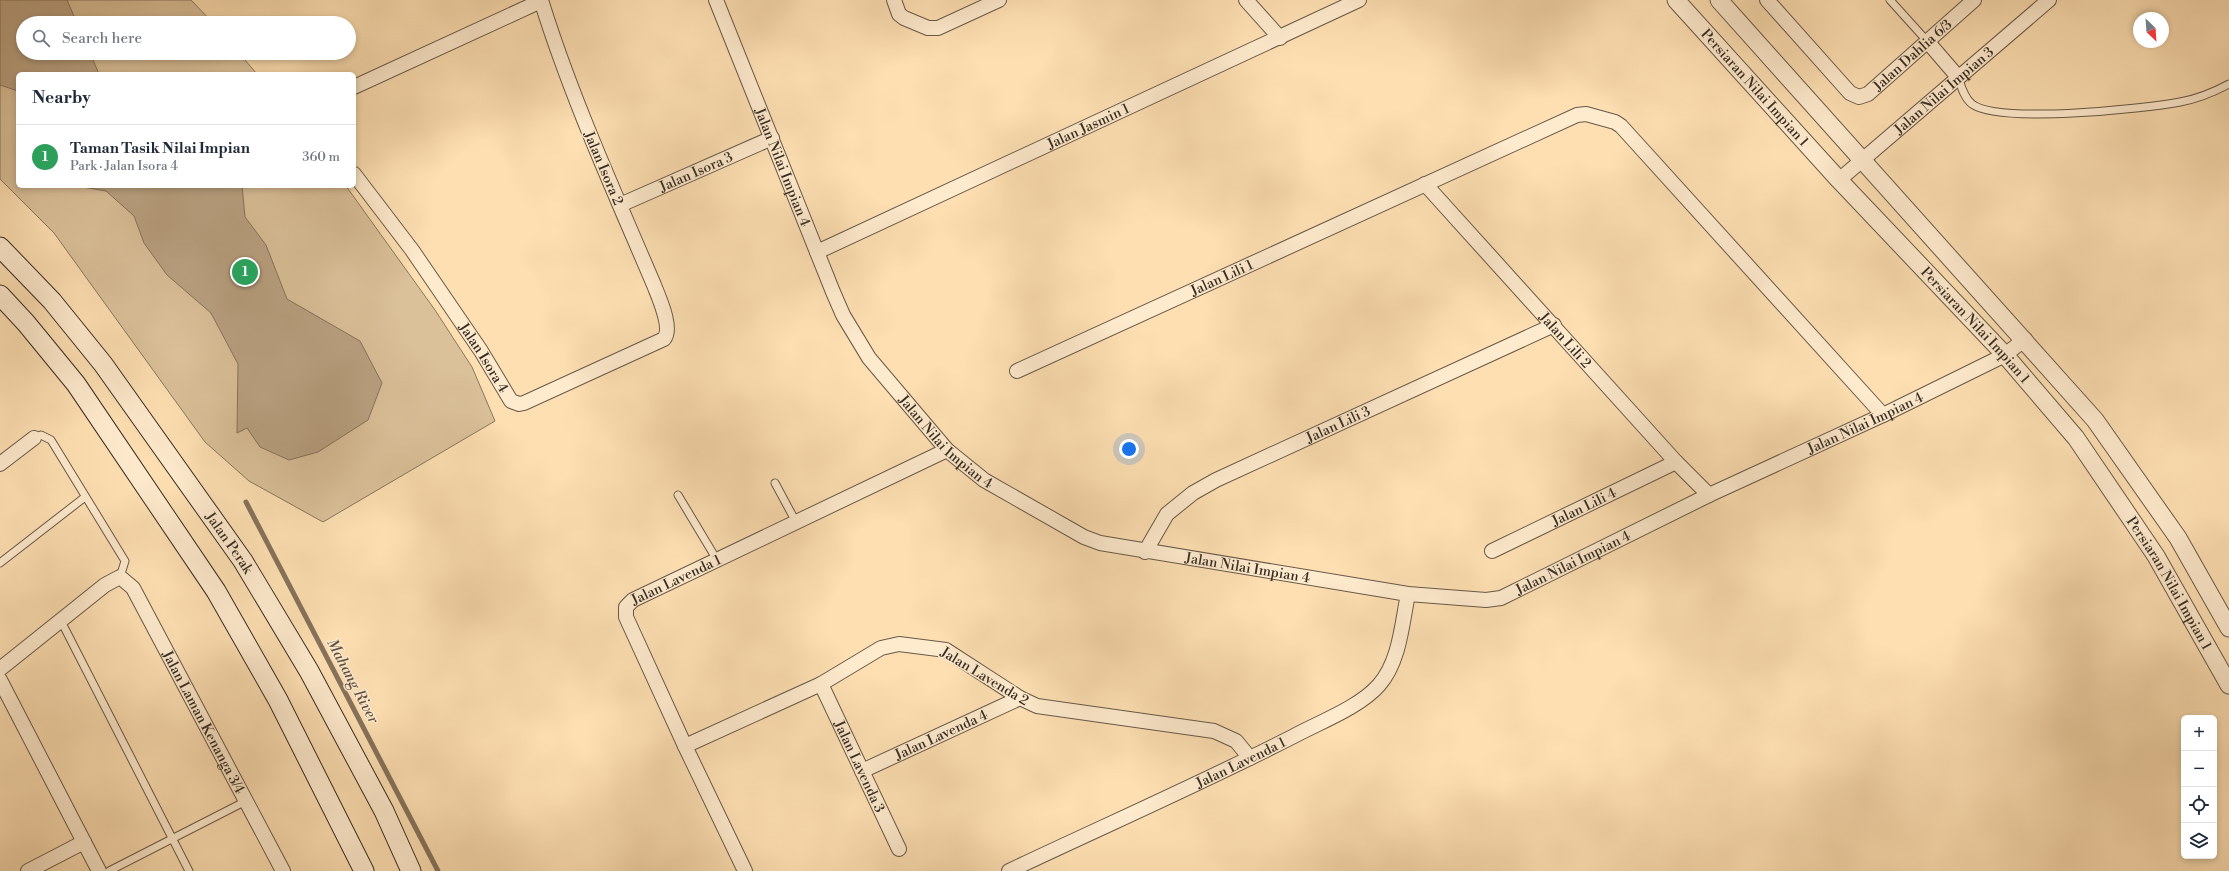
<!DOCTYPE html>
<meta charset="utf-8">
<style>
body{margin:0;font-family:"Libre Bodoni",serif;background:#f2f2f3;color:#1f2937}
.controls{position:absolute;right:12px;bottom:12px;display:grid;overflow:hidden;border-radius:6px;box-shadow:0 2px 6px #0003}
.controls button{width:36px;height:36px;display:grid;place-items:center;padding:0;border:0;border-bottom:1px solid #e0e1e3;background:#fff;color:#1f2937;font:20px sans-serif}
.compass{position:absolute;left:2133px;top:12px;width:36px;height:36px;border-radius:50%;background:#fff;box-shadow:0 2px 6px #0003;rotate:155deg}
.you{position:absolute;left:1129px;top:449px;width:14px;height:14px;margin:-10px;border:3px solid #fff;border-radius:50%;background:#1a73e8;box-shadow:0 0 0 6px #1a73e833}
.badge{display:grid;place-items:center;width:26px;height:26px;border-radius:50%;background:#8f2418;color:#fff;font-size:13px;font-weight:700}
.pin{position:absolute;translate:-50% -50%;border:2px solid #fff;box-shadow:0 1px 4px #0006}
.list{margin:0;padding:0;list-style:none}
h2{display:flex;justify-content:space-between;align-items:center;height:52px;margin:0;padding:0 16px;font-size:17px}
h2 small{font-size:13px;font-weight:400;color:#747a83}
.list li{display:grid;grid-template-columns:26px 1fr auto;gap:12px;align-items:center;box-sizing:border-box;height:64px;padding:0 16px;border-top:1px solid #e0e1e3}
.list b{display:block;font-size:15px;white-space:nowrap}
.list p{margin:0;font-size:13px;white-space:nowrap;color:#747a83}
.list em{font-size:13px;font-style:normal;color:#747a83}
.icon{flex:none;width:22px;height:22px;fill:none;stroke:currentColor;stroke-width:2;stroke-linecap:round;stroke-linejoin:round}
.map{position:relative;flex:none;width:2229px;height:871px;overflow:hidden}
.search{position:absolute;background:#fff;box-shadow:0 2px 6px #0003;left:16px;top:16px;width:340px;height:44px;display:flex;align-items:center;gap:10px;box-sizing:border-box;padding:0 14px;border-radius:22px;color:#747a83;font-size:15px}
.panel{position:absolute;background:#fff;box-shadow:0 2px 6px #0003;left:16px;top:72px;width:340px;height:116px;border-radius:6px}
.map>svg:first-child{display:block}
</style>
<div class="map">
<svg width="2229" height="871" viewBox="0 0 2229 871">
<rect width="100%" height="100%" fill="#fddfb2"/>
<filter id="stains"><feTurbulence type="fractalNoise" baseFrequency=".005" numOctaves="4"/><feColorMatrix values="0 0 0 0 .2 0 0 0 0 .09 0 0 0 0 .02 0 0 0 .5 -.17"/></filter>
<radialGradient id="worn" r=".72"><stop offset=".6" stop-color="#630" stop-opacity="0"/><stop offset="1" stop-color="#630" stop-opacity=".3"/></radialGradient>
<polygon fill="#dbc19a" stroke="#89775f" points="0,0 191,0 213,23 23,23 23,53 239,53 257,74 18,74 18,186 346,186 435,310 472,367 495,421 323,522 249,481 205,442 54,233 0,179"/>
<g fill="#baa282" stroke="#86735c">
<polygon points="0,0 67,0 77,23 23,23 23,53 90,53 99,74 18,74 18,91 0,85"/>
<polygon points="77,186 242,186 245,217 266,245 287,299 360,341 382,383 368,420 318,452 289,460 260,447 247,428 237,433 238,364 211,313 167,275 144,243 134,216 106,191"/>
</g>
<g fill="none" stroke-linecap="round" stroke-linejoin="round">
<polyline stroke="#86735c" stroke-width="5" points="246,502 438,871"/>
<g stroke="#685a48" stroke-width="9">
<g id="service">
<polyline points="1890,0 1927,41"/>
<path d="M1958 77C1961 86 1964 98 1972 104 1998 124 2144 109 2180 102 2197 99 2214 92 2229 84"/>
<polyline points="34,438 41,435 51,440 125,561 120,577"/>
<polyline points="775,483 796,522"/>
<polyline points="678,495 717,560"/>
<polyline points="0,563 85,497"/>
<polyline points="61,621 189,871"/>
<polyline points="109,871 246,801"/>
</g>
</g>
<g stroke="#685a48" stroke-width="16">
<g id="minor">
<path id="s1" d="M716 0 833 292 843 315 869 358 947 450 984 480 1084 537 1100 543 1408 594 1486 600 1501 598 1709 495 1883 415 2005 355 2025 339"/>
<polyline points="894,0 899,14 904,18 928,28 938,28 999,0"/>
<polyline points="1246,0 1280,38"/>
<path id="s2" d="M1767 0 1850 93 1859 97 1868 94 1974 0"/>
<polyline points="1927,41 1958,77"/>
<polyline points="354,87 541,1"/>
<path id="s3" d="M354 174 412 250 481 351 511 401 519 404 524 403 664 339C673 328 659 298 654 285 614 191 571 97 541 0"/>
<path id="s4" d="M1839 180 2049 0"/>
<path id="s5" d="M1425 184 1676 462 1709 495"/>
<path id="s6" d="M620 205 772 138"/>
<path id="s7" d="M817 252 1359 0"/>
<path id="s8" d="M1017 371 1577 115 1586 114 1615 122 1621 126 1883 415"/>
<polyline points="0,464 34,438"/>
<path id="s9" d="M1492 551 1676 462"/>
<path id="s10" d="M1145 552 1167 514 1193 493 1216 480 1554 325"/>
<path id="s11" d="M0 669 105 585 120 577 133 588 283 871"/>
<polyline points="0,680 99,871"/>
<path id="s12" d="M821 684 899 849"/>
<polyline points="685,746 821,684 881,648 899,644 946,650 1020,698 1037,706 1214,731 1236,741 1250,758"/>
<path id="s13" d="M862 771 1020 698"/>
<polyline points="28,871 84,842"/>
<path id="s14" d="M745 871 685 746 626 617V607L633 600 947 450"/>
<path id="s15" d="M1009 871C1104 826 1200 784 1294 736 1320 722 1360 707 1379 685 1400 661 1402 623 1408 594"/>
</g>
</g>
<g stroke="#685a48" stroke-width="19">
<g id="tertiary">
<path id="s16" d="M1676 0 1839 180 2005 355 2076 438 2156 556 2229 685"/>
<polyline points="1719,0 2095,420 2178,538 2229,628"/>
</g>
</g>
<g stroke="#372d24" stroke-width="21">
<g id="secondary">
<path id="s17" d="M0 247 52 301 103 364 243 561 309 671 384 811 411 871"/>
<polyline points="0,295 26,323 76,384 216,591 278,700 364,871"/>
</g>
</g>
<use href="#service" stroke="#feeacd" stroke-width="7"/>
<use href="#minor" stroke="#feeacd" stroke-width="14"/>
<use href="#tertiary" stroke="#feeacd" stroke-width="17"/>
<use href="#secondary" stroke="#feeacd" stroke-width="19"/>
</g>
<g text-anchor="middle" stroke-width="3" stroke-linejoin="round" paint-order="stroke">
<g font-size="14" fill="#372d24" stroke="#feeacd">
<text dy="5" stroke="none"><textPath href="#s2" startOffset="203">Jalan Dahlia 6/3</textPath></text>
<text dy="5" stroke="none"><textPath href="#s16" startOffset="118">Persiaran Nilai Impian 1</textPath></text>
<text dy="5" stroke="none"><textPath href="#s4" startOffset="138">Jalan Nilai Impian 3</textPath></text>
<text dy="5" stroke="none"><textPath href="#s7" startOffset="299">Jalan Jasmin 1</textPath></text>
<text dy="5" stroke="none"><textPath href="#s1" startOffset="180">Jalan Nilai Impian 4</textPath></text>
<text transform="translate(604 168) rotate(67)" y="5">Jalan Isora 2</text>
<text dy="5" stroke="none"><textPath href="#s6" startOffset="83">Jalan Isora 3</textPath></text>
<text dy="5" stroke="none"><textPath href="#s8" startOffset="225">Jalan Lili 1</textPath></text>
<text dy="5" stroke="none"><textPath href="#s16" startOffset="442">Persiaran Nilai Impian 1</textPath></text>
<text dy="5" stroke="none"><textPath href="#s5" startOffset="210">Jalan Lili 2</textPath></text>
<text dy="5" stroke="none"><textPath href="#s3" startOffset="225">Jalan Isora 4</textPath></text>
<text dy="5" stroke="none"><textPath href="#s1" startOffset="1500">Jalan Nilai Impian 4</textPath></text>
<text dy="5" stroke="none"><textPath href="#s10" startOffset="238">Jalan Lili 3</textPath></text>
<text dy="5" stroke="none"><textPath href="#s1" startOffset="504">Jalan Nilai Impian 4</textPath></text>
<text dy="5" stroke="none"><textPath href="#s9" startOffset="102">Jalan Lili 4</textPath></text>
<text dy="5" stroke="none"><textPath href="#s17" startOffset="375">Jalan Perak</textPath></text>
<text dy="5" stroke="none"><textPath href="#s1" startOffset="1176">Jalan Nilai Impian 4</textPath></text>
<text dy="5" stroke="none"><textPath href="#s1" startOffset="840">Jalan Nilai Impian 4</textPath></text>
<text dy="5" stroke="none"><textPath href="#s14" startOffset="348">Jalan Lavenda 1</textPath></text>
<text dy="5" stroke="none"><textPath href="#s16" startOffset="766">Persiaran Nilai Impian 1</textPath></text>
<text transform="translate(985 676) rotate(31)" y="5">Jalan Lavenda 2</text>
<text dy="5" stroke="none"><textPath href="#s11" startOffset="320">Jalan Laman Kenanga 3/4</textPath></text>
<text dy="5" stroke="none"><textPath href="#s13" startOffset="87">Jalan Lavenda 4</textPath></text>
<text dy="5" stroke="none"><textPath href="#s15" startOffset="256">Jalan Lavenda 1</textPath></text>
<text dy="5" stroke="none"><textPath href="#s12" startOffset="91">Jalan Lavenda 3</textPath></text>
</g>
<g font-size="15" font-style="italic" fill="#5e5040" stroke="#feeacd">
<text transform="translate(353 681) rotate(62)" y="5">Mahang River</text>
</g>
</g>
<rect width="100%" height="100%" filter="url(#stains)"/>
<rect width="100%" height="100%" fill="url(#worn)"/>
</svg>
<div class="controls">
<button>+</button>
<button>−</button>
<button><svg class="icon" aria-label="locate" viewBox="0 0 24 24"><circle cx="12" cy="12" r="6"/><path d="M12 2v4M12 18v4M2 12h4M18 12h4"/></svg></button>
<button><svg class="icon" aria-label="layers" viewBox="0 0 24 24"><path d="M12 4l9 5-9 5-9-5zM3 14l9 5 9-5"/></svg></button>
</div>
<svg class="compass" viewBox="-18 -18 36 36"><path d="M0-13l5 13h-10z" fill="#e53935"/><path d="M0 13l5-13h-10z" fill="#747a83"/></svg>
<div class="you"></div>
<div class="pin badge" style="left:245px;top:272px;background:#2e9e5b">1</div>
<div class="search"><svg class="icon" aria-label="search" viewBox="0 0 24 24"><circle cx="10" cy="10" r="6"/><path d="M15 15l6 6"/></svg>Search here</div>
<section class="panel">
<h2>Nearby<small></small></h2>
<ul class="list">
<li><span class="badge" style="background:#2e9e5b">1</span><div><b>Taman Tasik Nilai Impian</b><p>Park · Jalan Isora 4</p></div><em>360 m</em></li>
</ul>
</section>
</div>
